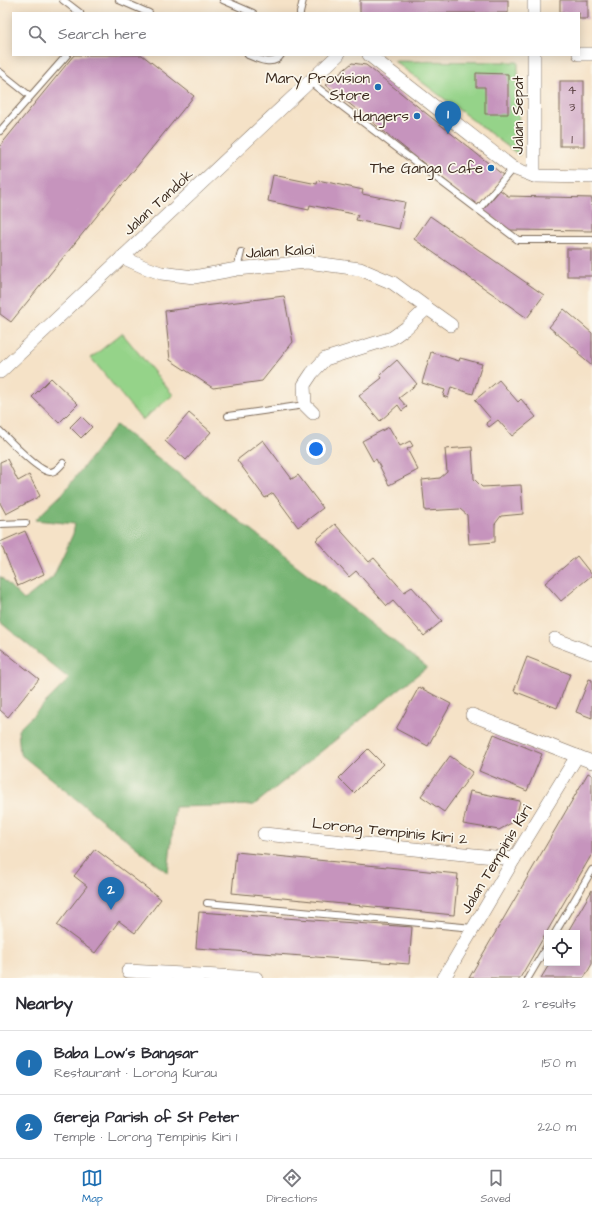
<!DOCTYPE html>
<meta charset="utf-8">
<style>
body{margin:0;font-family:"Architects Daughter",sans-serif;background:#f2f2f3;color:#2b2b33}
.controls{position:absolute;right:12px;bottom:12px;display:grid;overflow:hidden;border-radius:0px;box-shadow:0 2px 10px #0003}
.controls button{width:36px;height:36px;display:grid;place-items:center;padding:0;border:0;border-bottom:1px solid #e1e1e2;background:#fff;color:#2b2b33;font:20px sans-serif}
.you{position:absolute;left:316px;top:449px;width:14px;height:14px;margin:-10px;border:3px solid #fff;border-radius:50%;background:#1a73e8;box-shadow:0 0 0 6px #1a73e833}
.badge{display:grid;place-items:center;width:26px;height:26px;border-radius:50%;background:#1f6fb2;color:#fff;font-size:13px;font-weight:700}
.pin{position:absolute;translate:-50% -33px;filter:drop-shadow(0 1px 2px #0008)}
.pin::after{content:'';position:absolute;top:21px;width:14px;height:12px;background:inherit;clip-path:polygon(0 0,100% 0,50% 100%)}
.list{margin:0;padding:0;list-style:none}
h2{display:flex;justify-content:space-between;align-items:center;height:52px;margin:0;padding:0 16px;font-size:17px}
h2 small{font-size:13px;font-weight:400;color:#7c7c81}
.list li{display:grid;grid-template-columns:26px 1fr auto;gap:12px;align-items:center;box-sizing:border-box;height:64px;padding:0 16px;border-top:1px solid #e1e1e2}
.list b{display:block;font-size:15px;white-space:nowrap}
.list p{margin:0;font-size:13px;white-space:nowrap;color:#7c7c81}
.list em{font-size:13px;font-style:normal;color:#7c7c81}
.icon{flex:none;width:22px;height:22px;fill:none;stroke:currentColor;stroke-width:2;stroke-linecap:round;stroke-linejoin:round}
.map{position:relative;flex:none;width:592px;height:978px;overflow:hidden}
.search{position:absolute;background:#fff;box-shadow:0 2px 10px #0003;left:12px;right:12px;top:12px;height:44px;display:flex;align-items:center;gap:10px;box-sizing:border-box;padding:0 14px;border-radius:0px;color:#7c7c81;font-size:15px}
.sheet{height:180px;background:#fff}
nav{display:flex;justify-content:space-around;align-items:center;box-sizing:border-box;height:56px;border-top:1px solid #e1e1e2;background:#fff;font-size:11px;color:#7c7c81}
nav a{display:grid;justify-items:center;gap:2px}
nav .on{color:#1f6fb2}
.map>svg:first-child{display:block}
</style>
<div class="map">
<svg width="592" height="978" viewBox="0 0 592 978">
<rect width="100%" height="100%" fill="#fbf7ec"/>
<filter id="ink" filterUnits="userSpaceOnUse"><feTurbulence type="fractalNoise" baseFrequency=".025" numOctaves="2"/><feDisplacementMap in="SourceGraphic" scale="8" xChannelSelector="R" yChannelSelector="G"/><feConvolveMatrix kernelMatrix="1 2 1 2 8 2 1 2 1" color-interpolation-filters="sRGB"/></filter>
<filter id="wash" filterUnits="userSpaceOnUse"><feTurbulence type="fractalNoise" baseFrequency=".012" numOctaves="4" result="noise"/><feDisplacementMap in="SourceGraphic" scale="16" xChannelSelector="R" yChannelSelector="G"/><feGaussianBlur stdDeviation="0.9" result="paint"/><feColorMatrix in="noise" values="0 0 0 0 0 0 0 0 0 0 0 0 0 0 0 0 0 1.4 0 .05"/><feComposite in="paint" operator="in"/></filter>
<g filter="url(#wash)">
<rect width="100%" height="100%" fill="#f5e2c7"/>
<g fill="#95d389" stroke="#687e54">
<polygon points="394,61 518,62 519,155"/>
<polygon points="122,333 173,395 142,420 91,358"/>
</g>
<polygon fill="#78b575" stroke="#5a704a" points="116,425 427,667 254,805 175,807 168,873 20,754 18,730 69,679 0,622 0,576 24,600 53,577 73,534 75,524 35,520 63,493"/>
<g id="blocks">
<g fill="#c694bd">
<rect x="360" y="0" width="148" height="13"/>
<polygon points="560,0 588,0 588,19 579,19 579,13 560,13"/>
<polygon points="74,55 142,55 194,96 11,322 0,314 0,146"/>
<polygon points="352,63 366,65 503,175 477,206 326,85"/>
<polygon points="476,73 508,74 508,114 485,114 485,87 476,87"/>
<rect x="560" y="81" width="24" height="65"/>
<polygon points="273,175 317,184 318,180 363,190 362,194 405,202 399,229 356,220 358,215 310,205 309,210 268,201"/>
<polygon points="500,190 508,196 592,198 592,231 509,230 483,210"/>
<polygon points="430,216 544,295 527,318 414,239"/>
<rect x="567" y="249" width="25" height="27"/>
<polygon points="284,296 293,342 262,381 213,388 170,360 165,311"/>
<polygon points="564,309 592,333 592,366 578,354 579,352 549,327"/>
<polygon points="431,352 459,361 460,358 482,364 473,394 451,387 448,398 443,396 445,390 422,383"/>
<polygon points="397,360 417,384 399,398 407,407 402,411 398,405 380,421 359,396 382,378 380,375"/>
<polygon points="51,378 78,404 59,423 32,397"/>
<polygon points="499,380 518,402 521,399 536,417 512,436 498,420 489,427 486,423 491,419 475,400"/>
<polygon points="189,413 211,432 186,460 165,441"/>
<polygon points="81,416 92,427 81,438 70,427"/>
<polygon points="389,427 400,446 410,441 413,446 407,449 418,470 389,485 376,459 373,461 362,441"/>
<polygon points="263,440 292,479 298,475 323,508 298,527 273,493 265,498 237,460"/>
<polygon points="472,447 474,479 482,487 521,485 523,514 501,516 495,524 495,542 469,544 467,515 460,509 425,511 422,480 440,478 447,472 445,449"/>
<polygon points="7,459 18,481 29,475 40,496 6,514 0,503 0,462"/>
<polygon points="335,524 369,562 374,558 404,592 412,587 442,621 424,636 393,601 387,606 356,571 349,577 316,540"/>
<polygon points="25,531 44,574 18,586 0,542"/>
<polygon points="577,556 592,575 561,601 545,583"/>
<polygon points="0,648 39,679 8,717 0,710"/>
<polygon points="527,657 570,674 557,708 514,691"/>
<polygon points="589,679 592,680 592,718 576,712"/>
<polygon points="419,687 451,704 428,746 396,729"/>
<polygon points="494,734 542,754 527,791 479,771"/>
<polygon points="368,749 383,764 354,793 339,778"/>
<polygon points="450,756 473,772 444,812 421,796"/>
<polygon points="588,773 592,775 592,854 520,978 469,978"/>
<polygon points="470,791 520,801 515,821 499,830 463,824"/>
<polygon points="95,849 161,899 135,933 119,921 95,953 57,925 87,886 74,876"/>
<polygon points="236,852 458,874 454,915 232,893"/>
<polygon points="592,890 592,964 584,978 541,978 550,963 577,963 577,933 567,933"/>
<polygon points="199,912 412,927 409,964 196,948"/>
</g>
</g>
</g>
<g filter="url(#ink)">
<use href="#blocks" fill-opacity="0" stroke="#7c6a59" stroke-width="1"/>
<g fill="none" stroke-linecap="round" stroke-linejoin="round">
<g stroke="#7c6a59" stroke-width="8">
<g id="service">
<polyline points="63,0 80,13"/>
<polyline points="119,0 149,13"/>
<polyline points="223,0 253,13"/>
<polyline points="300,13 303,0"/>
<path d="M248 55C257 59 274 67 281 55"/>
<polyline points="0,72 30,96"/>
<polyline points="310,82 518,240 592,240"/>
<polyline points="0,131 67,55"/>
<polyline points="478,210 513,168"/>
<polyline points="237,269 241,252"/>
<polyline points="228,416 305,405"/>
<path d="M0 431C9 440 38 471 50 472 56 472 59 467 63 463"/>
<polyline points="0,524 26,523"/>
<polyline points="207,903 473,928"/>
<polyline points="555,933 592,870"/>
<polyline points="528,978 547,946"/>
</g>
</g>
<g stroke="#7c6a59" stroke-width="14">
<g id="minor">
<polyline points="534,0 534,13"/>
<polyline points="579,54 592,54"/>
<polyline points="369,55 513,168 534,176 592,177"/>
<polyline points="534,55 534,176"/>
<polyline points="122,257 144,267 161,273 194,277 237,269 307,262 360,269 393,283 427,308 451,325"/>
<polyline points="0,372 338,55"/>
<polyline points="313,413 305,405 304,385 312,373 325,359 392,338 406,328 427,308"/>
<polyline points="555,639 592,653"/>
<polyline points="472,715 592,762"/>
<polyline points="264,834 514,859"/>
<polyline points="128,971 256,978"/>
<polyline points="444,978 514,859 577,756"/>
</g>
</g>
<use href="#service" stroke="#fff" stroke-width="6"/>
<use href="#minor" stroke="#fff" stroke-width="13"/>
</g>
</g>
<g fill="#1f6fb2" stroke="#fbf7ec" stroke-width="1.5">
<circle cx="378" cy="87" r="4"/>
<circle cx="417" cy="116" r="4"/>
<circle cx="491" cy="168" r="4"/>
</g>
<g text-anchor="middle" stroke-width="3.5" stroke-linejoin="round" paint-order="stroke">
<g font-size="13" fill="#5e4446">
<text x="572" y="94">4</text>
<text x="572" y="111">3</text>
<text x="572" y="143">1</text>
</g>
<g font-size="15" fill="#3b2a1e" stroke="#fbf7ec" text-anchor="end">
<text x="370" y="83">Mary Provision<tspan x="370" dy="17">Store</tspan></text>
<text x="409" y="121">Hangers</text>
<text x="483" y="173">The Ganga Cafe</text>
</g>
<g font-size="15" fill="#3b2a1e" stroke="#fbf7ec">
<text transform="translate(518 115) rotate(-90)" y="5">Jalan Sepat</text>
<text transform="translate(158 202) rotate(-43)" y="5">Jalan Tandok</text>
<text transform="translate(280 251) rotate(-3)" y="5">Jalan Kaloi</text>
<text transform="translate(390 831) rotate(6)" y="5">Lorong Tempinis Kiri 2</text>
<text transform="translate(496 859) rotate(-59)" y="5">Jalan Tempinis Kiri</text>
</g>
</g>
</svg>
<div class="controls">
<button><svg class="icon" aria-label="locate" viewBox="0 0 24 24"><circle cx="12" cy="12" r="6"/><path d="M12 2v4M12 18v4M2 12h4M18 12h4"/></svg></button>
</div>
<div class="you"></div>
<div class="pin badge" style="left:448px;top:134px">1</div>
<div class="pin badge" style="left:111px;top:910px">2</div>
<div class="search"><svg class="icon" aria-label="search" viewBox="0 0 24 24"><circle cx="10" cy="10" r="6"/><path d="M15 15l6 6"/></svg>Search here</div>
</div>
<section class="sheet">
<h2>Nearby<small>2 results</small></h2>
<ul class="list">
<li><span class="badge">1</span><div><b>Baba Low's Bangsar</b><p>Restaurant · Lorong Kurau</p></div><em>150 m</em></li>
<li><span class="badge">2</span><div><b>Gereja Parish of St Peter</b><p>Temple · Lorong Tempinis Kiri 1</p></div><em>220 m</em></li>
</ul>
</section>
<nav>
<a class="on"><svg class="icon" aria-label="map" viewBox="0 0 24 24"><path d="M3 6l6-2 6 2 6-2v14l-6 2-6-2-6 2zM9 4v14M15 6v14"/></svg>Map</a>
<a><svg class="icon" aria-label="directions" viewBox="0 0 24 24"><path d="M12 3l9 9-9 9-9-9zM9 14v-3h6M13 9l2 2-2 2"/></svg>Directions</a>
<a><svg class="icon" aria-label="saved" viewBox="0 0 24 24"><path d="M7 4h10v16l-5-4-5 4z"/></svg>Saved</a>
</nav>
